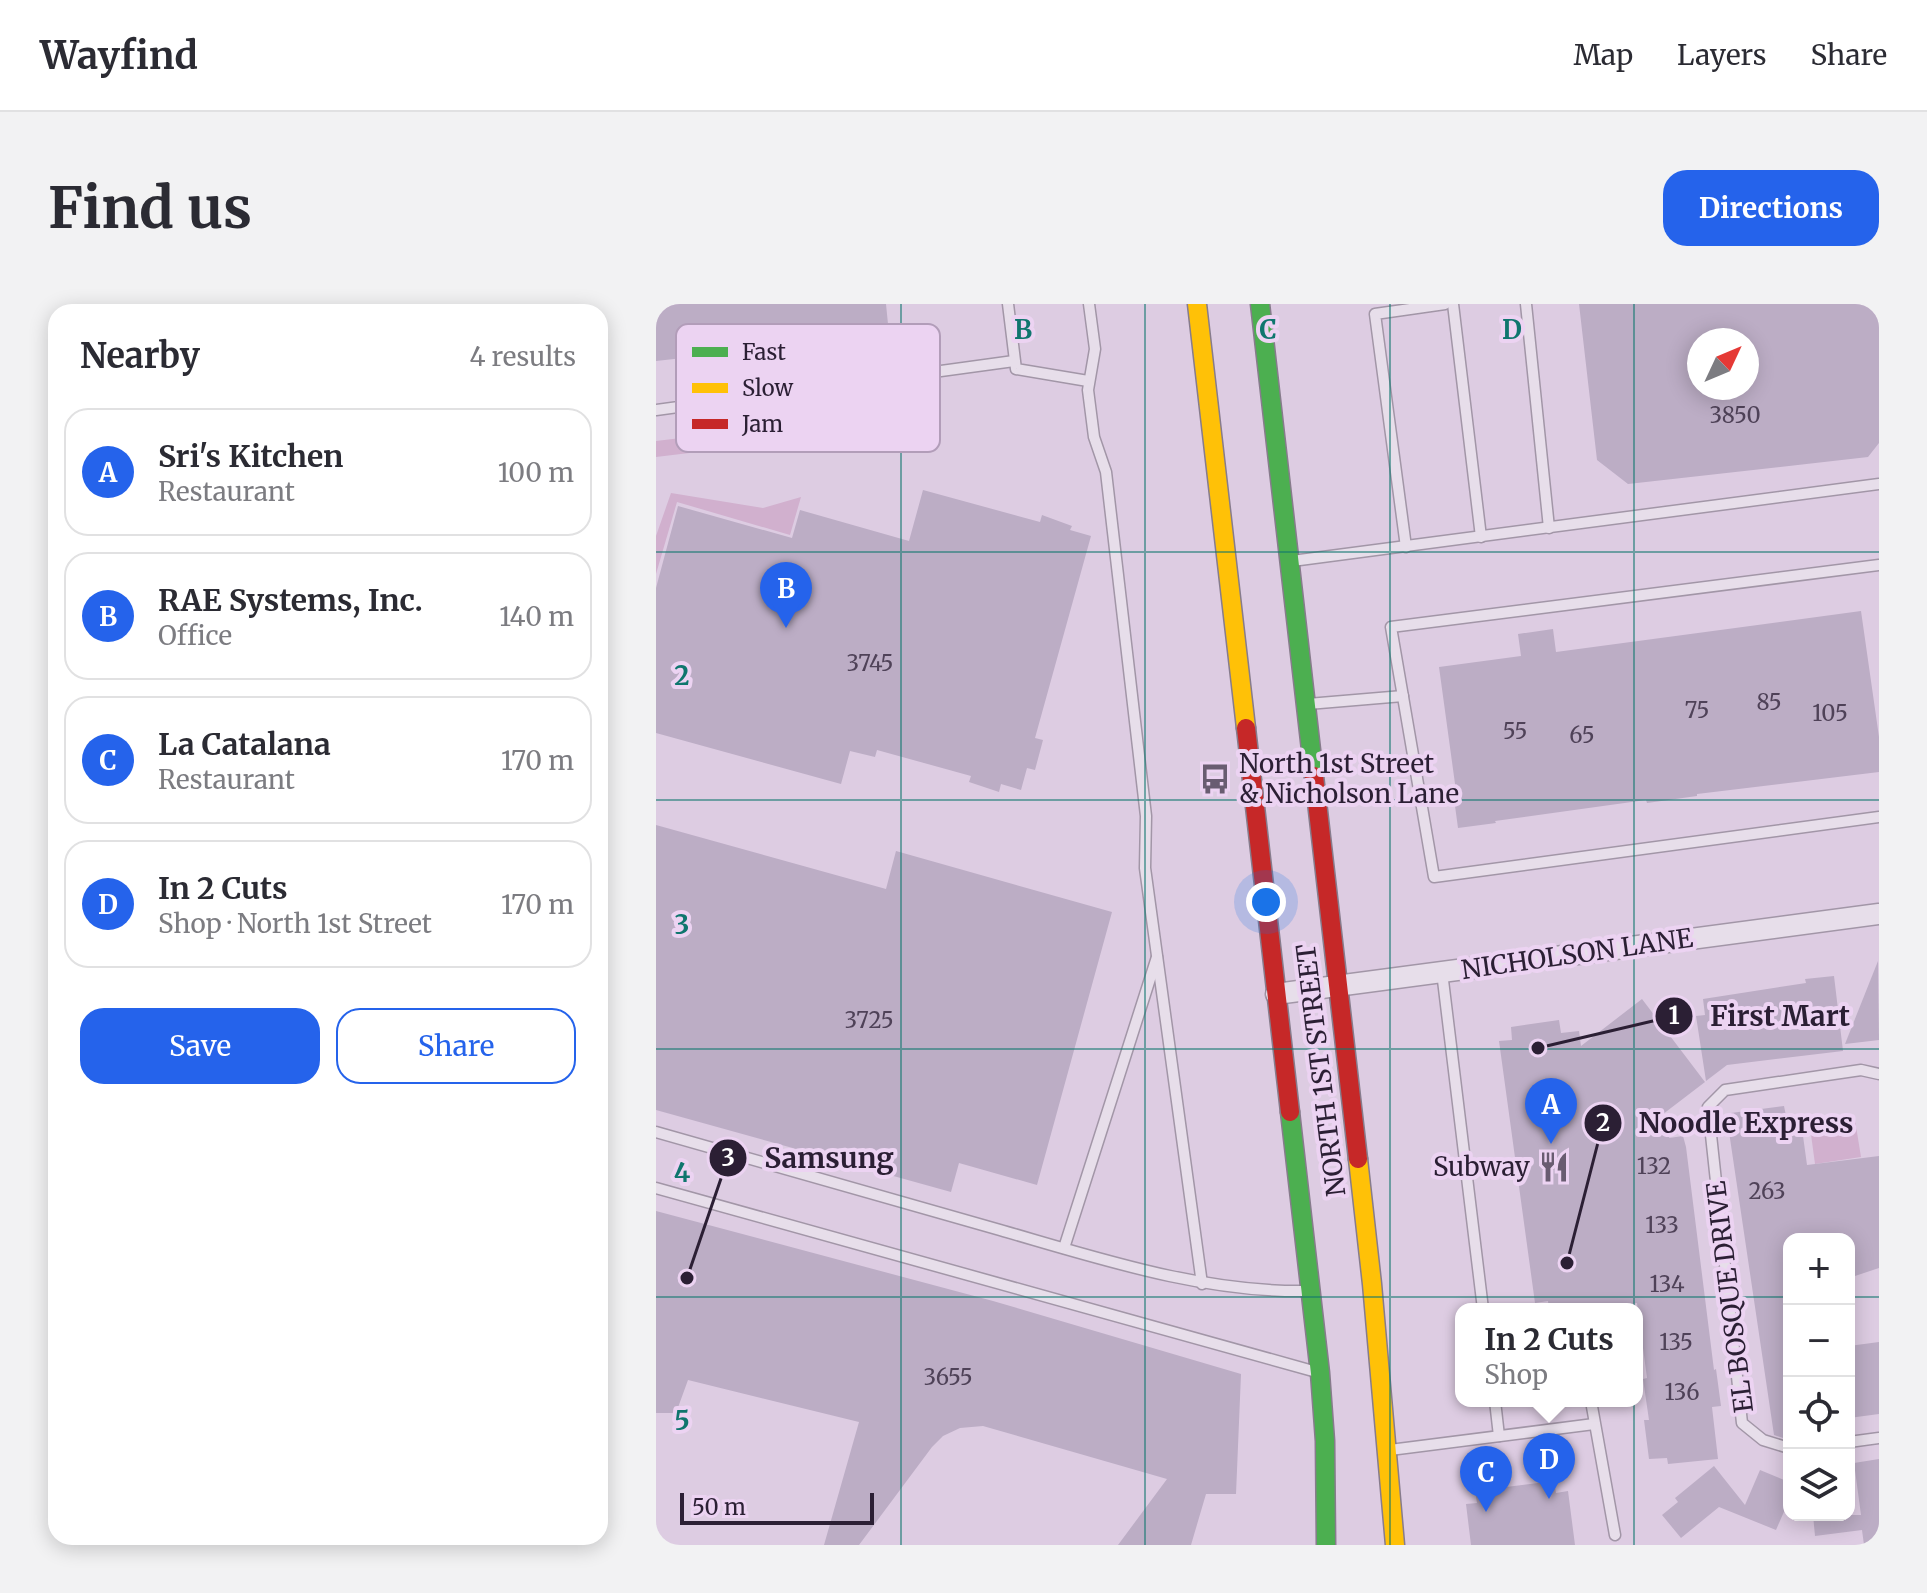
<!DOCTYPE html>
<meta charset="utf-8">
<style>
body{margin:0;font-family:Merriweather,serif;background:#f2f2f3;color:#2b2b33}
.controls{position:absolute;right:24px;bottom:24px;display:grid;overflow:hidden;border-radius:16px;box-shadow:0 4px 20px #0003}
.controls button{width:72px;height:72px;display:grid;place-items:center;padding:0;border:0;border-bottom:2px solid #e1e1e2;background:#fff;color:#2b2b33;font:40px sans-serif}
.compass{position:absolute;left:1031px;top:24px;width:72px;height:72px;border-radius:50%;background:#fff;box-shadow:0 4px 20px #0003;rotate:46deg}
.scale{position:absolute;left:24px;bottom:20px;width:194px;box-sizing:border-box;padding-left:8px;border:4px solid #2b1f34;border-top:0;font-size:22px;line-height:28px;white-space:nowrap;color:#2b1f34;-webkit-text-stroke:6px #ecd3f2;paint-order:stroke}
.you{position:absolute;left:610px;top:598px;width:28px;height:28px;margin:-20px;border:6px solid #fff;border-radius:50%;background:#1a73e8;box-shadow:0 0 0 12px #1a73e833}
.badge{display:grid;place-items:center;width:52px;height:52px;border-radius:50%;background:#2563eb;color:#fff;font-size:26px;font-weight:700}
.pin{position:absolute;translate:-50% -66px;filter:drop-shadow(0 2px 4px #0008)}
.pin::after{content:'';position:absolute;top:42px;width:28px;height:24px;background:inherit;clip-path:polygon(0 0,100% 0,50% 100%)}
.popup{position:absolute;left:799px;top:999px;width:188px;height:104px;box-sizing:border-box;display:grid;place-content:center;border-radius:16px;background:#fff;filter:drop-shadow(0 2px 6px #0005);font-size:26px;white-space:nowrap;color:#7c7c81}
.popup b{font-size:30px;color:#2b2b33}
.popup::after{content:'';position:absolute;left:50%;top:100%;margin-left:-16px;border:16px solid transparent;border-top-color:#fff}
.list{margin:0;padding:0;list-style:none}
h2{display:flex;justify-content:space-between;align-items:center;height:104px;margin:0;padding:0 32px;font-size:34px}
h2 small{font-size:26px;font-weight:400;color:#7c7c81}
.list li{display:grid;grid-template-columns:52px 1fr auto;gap:24px;align-items:center;box-sizing:border-box;height:128px;margin:0 16px 16px;padding:0 16px;border:2px solid #e1e1e2;border-radius:24px}
.list b{display:block;font-size:30px;white-space:nowrap}
.list p{margin:0;font-size:26px;white-space:nowrap;color:#7c7c81}
.list em{font-size:26px;font-style:normal;color:#7c7c81}
.actions{display:flex;gap:16px;padding:24px 32px}
.actions a{flex:1;padding:18px 0;border:2px solid #2563eb;border-radius:24px;text-align:center;font-size:28px;color:#2563eb}
.actions .main{background:#2563eb;color:#fff}
.icon{flex:none;width:44px;height:44px;fill:none;stroke:currentColor;stroke-width:2;stroke-linecap:round;stroke-linejoin:round}
.map{position:relative;flex:none;width:1223px;height:1241px;overflow:hidden;border-radius:24px}
header{display:flex;align-items:center;gap:48px;box-sizing:border-box;height:112px;padding:0 40px;background:#fff;border-bottom:2px solid #e1e1e2}
header strong{font-size:38px}
nav{display:flex;gap:44px;margin-inline-start:auto;font-size:28px}
.intro{display:flex;align-items:center;justify-content:space-between;box-sizing:border-box;height:192px;padding:0 48px}
h1{margin:0;font-size:56px}
.button{padding:20px 36px;border-radius:24px;background:#2563eb;color:#fff;font-size:28px;font-weight:700}
main{display:flex;gap:48px;padding:0 48px}
aside{flex:1;background:#fff;border-radius:24px;box-shadow:0 4px 20px #0003}
.map>svg:first-child{display:block}
</style>
<header>
<strong>Wayfind</strong>
<nav><a>Map</a><a>Layers</a><a>Share</a></nav>
</header>
<div class="intro"><h1>Find us</h1><a class="button">Directions</a></div>
<main>
<aside>
<h2>Nearby<small>4 results</small></h2>
<ul class="list">
<li><span class="badge">A</span><div><b>Sri's Kitchen</b><p>Restaurant</p></div><em>100 m</em></li>
<li><span class="badge">B</span><div><b>RAE Systems, Inc.</b><p>Office</p></div><em>140 m</em></li>
<li><span class="badge">C</span><div><b>La Catalana</b><p>Restaurant</p></div><em>170 m</em></li>
<li><span class="badge">D</span><div><b>In 2 Cuts</b><p>Shop · North 1st Street</p></div><em>170 m</em></li>
</ul>
<div class="actions"><a class="main">Save</a><a>Share</a></div>
</aside>
<div class="map">
<svg width="1223" height="1241" viewBox="0 0 1223 1241">
<rect width="100%" height="100%" fill="#ddcce2"/>
<g fill="#d1b0ce">
<polygon points="224,91 229,144 220,146 217,127 0,153 0,137 215,111 213,92"/>
<polygon points="15,189 107,204 145,193 134,231 21,198 0,270 0,232"/>
<polygon points="1199,816 1205,853 1159,860 1154,823"/>
</g>
<g fill="#bcadc5" fill-rule="evenodd">
<polygon points="0,0 230,0 233,30 184,36 175,30 132,35 125,43 0,57"/>
<path d="M923 0H1223V139L1212 153 972 180 941 156ZM1043 36H1091V84H1043Z"/>
<polygon points="267,186 384,218 386,211 416,222 414,226 435,232 379,434 387,436 379,466 371,464 365,486 345,480 343,488 313,478 315,472 221,446 219,453 194,447 185,480 0,429 0,284 22,202 136,234 144,206 253,237"/>
<polygon points="1205,307 1223,433 1223,468 1041,490 1041,492 991,499 990,496 839,517 840,519 802,524 797,487 800,487 783,363 865,352 862,330 897,325 900,348"/>
<polygon points="0,521 230,585 240,547 456,608 381,881 303,859 295,888 0,806"/>
<polygon points="1222,657 1223,736 1189,740"/>
<polygon points="1178,672 1187,747 1071,761 1050,777 1040,712 1049,711 1047,695 1150,679 1149,675"/>
<polygon points="986,695 1049,778 994,820 1020,816 1013,834 1027,832 1030,843 1058,1066 1060,1065 1065,1102 1056,1103 1062,1155 1012,1160 1011,1154 993,1155 988,1116 993,1116 987,1075 991,1074 981,999 937,1005 893,1005 892,997 879,999 843,737 856,736 855,723 903,716 905,729 923,727 925,742"/>
<polygon points="1128,802 1130,812 1144,810 1151,861 1223,852 1223,964 1193,974 1193,935 1133,935 1133,1136 1118,1131 1072,821 1076,820 1075,809"/>
<polygon points="0,907 337,997 585,1070 580,1190 550,1190 535,1241 462,1241 511,1175 327,1122 304,1124 287,1132 276,1143 203,1241 168,1241 203,1118 32,1076 20,1109 0,1109"/>
<polygon points="1223,1038 1223,1110 1193,1114 1193,1042"/>
<polygon points="1223,1155 1223,1241 1208,1241 1206,1226 1159,1232 1157,1211 1205,1211 1198,1159"/>
<polygon points="1058,1162 1089,1201 1104,1166 1133,1178 1133,1196 1120,1226 1063,1203 1025,1234 1006,1211 1022,1198 1019,1194"/>
<polygon points="898,1177 900,1189 912,1187 919,1241 815,1241 810,1200 821,1199 819,1187"/>
</g>
<g fill="none" stroke-linecap="round" stroke-linejoin="round">
<g stroke="#a296a7" stroke-width="13">
<g id="lane">
<polyline points="352,0 360,65 432,77"/>
<polyline points="433,0 439,45 432,86 438,133 450,168 490,512 489,564 546,980"/>
<polyline points="797,0 825,233"/>
<polyline points="870,0 893,224"/>
<polyline points="0,106 358,57"/>
<polyline points="750,243 719,10 789,0"/>
<polyline points="636,257 1223,180"/>
<polyline points="1223,261 735,323 778,573 1223,513"/>
<polyline points="652,400 747,392"/>
<polyline points="786,668 827,1005"/>
<path d="M0 828C115 861 230 894 344 926 445 955 547 989 652 987"/>
<polyline points="0,884 657,1067"/>
<polyline points="408,944 501,653"/>
<polyline points="839,1097 843,1132"/>
<polyline points="935,1097 959,1231"/>
<polyline points="1193,1138 1223,1134"/>
<polyline points="1133,1144 1107,1136 1086,1119 1052,803 1069,786 1205,766 1223,770"/>
<polyline points="734,1146 938,1120"/>
</g>
</g>
<g stroke="#a296a7" stroke-width="23">
<polyline id="street" points="620,690 1223,610"/>
</g>
<g stroke="#877c8c" stroke-width="21">
<g id="fast">
<polyline points="604,0 658,472"/>
<polyline points="634,808 664,1069 669,1137 670,1241"/>
</g>
</g>
<g stroke="#877c8c" stroke-width="21">
<g id="slow">
<polyline points="541,0 590,424"/>
<polyline points="702,855 716,980 739,1241"/>
</g>
</g>
<g stroke="#877c8c" stroke-width="21">
<g id="jam">
<polyline points="590,424 634,808"/>
<polyline points="658,472 702,855"/>
</g>
</g>
<use href="#lane" stroke="#e7deea" stroke-width="10"/>
<use href="#street" stroke="#e7deea" stroke-width="20"/>
<use href="#fast" stroke="#4caf50" stroke-width="18"/>
<use href="#slow" stroke="#ffc107" stroke-width="18"/>
<use href="#jam" stroke="#c62828" stroke-width="18"/>
</g>
<path fill="none" stroke="#0f766e" stroke-width="2" stroke-opacity="0.55" d="M245 0V1241M489 0V1241M734 0V1241M978 0V1241M0 248H1223M0 496H1223M0 745H1223M0 993H1133M1193 993H1223"/>
<defs>
<g id="bus-bare" transform="scale(2.4)"><path d="M-5-6H5V4H4V6H2V4H-2V6H-4V4H-5ZM-3.5-4V0h7V-4ZM-3.5 1.2v1.5H-2V1.2ZM2 1.2v1.5H3.5V1.2Z" fill="#695c71" stroke="#ecd3f2" stroke-width="2.5" paint-order="stroke"/></g>
<g id="restaurant-bare" transform="scale(2.4)"><path d="M-5-6h1v4h1v-4h1v4h1v-4h1v5L-1.5 .5V6h-2V.5L-5-1ZM5-6V6H3V1.5H1.5Q1.5-4 5-6Z" fill="#695c71" stroke="#ecd3f2" stroke-width="2.5" paint-order="stroke"/></g>
</defs>
<g fill-rule="evenodd">
<use href="#bus-bare" x="559" y="475"/>
<use href="#restaurant-bare" x="898" y="863"/>
</g>
<g text-anchor="middle" stroke-width="8" stroke-linejoin="round" paint-order="stroke">
<g font-size="22" fill="#4f4258">
<text x="1079" y="119">3850</text>
<text x="214" y="367">3745</text>
<text x="1113" y="406">85</text>
<text x="1041" y="414">75</text>
<text x="1174" y="417">105</text>
<text x="859" y="435">55</text>
<text x="926" y="439">65</text>
<text x="213" y="724">3725</text>
<text x="998" y="870">132</text>
<text x="1111" y="895">263</text>
<text x="1006" y="929">133</text>
<text x="1011" y="988">134</text>
<text x="1020" y="1046">135</text>
<text x="292" y="1081">3655</text>
<text x="1026" y="1096">136</text>
</g>
<g font-size="26" fill="#2b1f34" stroke="#ecd3f2" text-anchor="start">
<text x="583" y="469">North 1st Street<tspan x="583" dy="30">&amp; Nicholson Lane</tspan></text>
<text x="874" y="872" text-anchor="end">Subway</text>
</g>
<g font-size="26" fill="#2b1f34" stroke="#ecd3f2">
<text transform="translate(921 650) rotate(-8)" y="9">NICHOLSON LANE</text>
<text transform="translate(665 766) rotate(-97)" y="9">NORTH 1ST STREET</text>
<text transform="translate(1074 993) rotate(-97)" y="9">EL BOSQUE DRIVE</text>
</g>
</g>
<rect x="20" y="20" width="264" height="128" rx="12" fill="#ecd3f2" stroke="#b29db9" stroke-width="2"/>
<rect x="36" y="43" width="36" height="10" fill="#4caf50"/>
<rect x="36" y="79" width="36" height="10" fill="#ffc107"/>
<rect x="36" y="115" width="36" height="10" fill="#c62828"/>
<g font-size="22" fill="#2b1f34">
<text x="86" y="56">Fast</text>
<text x="86" y="92">Slow</text>
<text x="86" y="128">Jam</text>
</g>
<g font-size="26" text-anchor="middle" font-weight="bold" fill="#0f766e" stroke="#ecd3f2" stroke-width="8" stroke-linejoin="round" paint-order="stroke">
<text x="367" y="35">B</text>
<text x="612" y="35">C</text>
<text x="856" y="35">D</text>
<text x="26" y="381">2</text>
<text x="26" y="630">3</text>
<text x="26" y="878">4</text>
<text x="26" y="1126">5</text>
</g>
<path fill="none" stroke="#2b1f34" stroke-width="3" d="M882 744L1018 712M911 959L947 819M31 974L72 854"/>
<g fill="#2b1f34" stroke="#ecd3f2" stroke-width="3">
<circle cx="882" cy="744" r="8"/>
<circle cx="911" cy="959" r="8"/>
<circle cx="31" cy="974" r="8"/>
<circle cx="1018" cy="712" r="20"/>
<circle cx="947" cy="819" r="20"/>
<circle cx="72" cy="854" r="20"/>
</g>
<g font-size="24" text-anchor="middle" font-weight="bold" fill="#fff">
<text x="1018" y="720">1</text>
<text x="947" y="827">2</text>
<text x="72" y="862">3</text>
</g>
<g font-size="28" text-anchor="middle" font-weight="bold" fill="#2b1f34" stroke="#ecd3f2" stroke-width="8" stroke-linejoin="round" paint-order="stroke">
<text x="1124" y="722">First Mart</text>
<text x="1090" y="829">Noodle Express</text>
<text x="173" y="864">Samsung</text>
</g>
</svg>
<div class="controls">
<button>+</button>
<button>−</button>
<button><svg class="icon" aria-label="locate" viewBox="0 0 24 24"><circle cx="12" cy="12" r="6"/><path d="M12 2v4M12 18v4M2 12h4M18 12h4"/></svg></button>
<button><svg class="icon" aria-label="layers" viewBox="0 0 24 24"><path d="M12 4l9 5-9 5-9-5zM3 14l9 5 9-5"/></svg></button>
</div>
<svg class="compass" viewBox="-18 -18 36 36"><path d="M0-13l5 13h-10z" fill="#e53935"/><path d="M0 13l5-13h-10z" fill="#7c7c81"/></svg>
<div class="scale">50 m</div>
<div class="you"></div>
<div class="pin badge" style="left:895px;top:840px">A</div>
<div class="pin badge" style="left:130px;top:324px">B</div>
<div class="pin badge" style="left:830px;top:1208px">C</div>
<div class="pin badge" style="left:893px;top:1195px">D</div>
<div class="popup"><b>In 2 Cuts</b>Shop</div>
</div>
</main>
